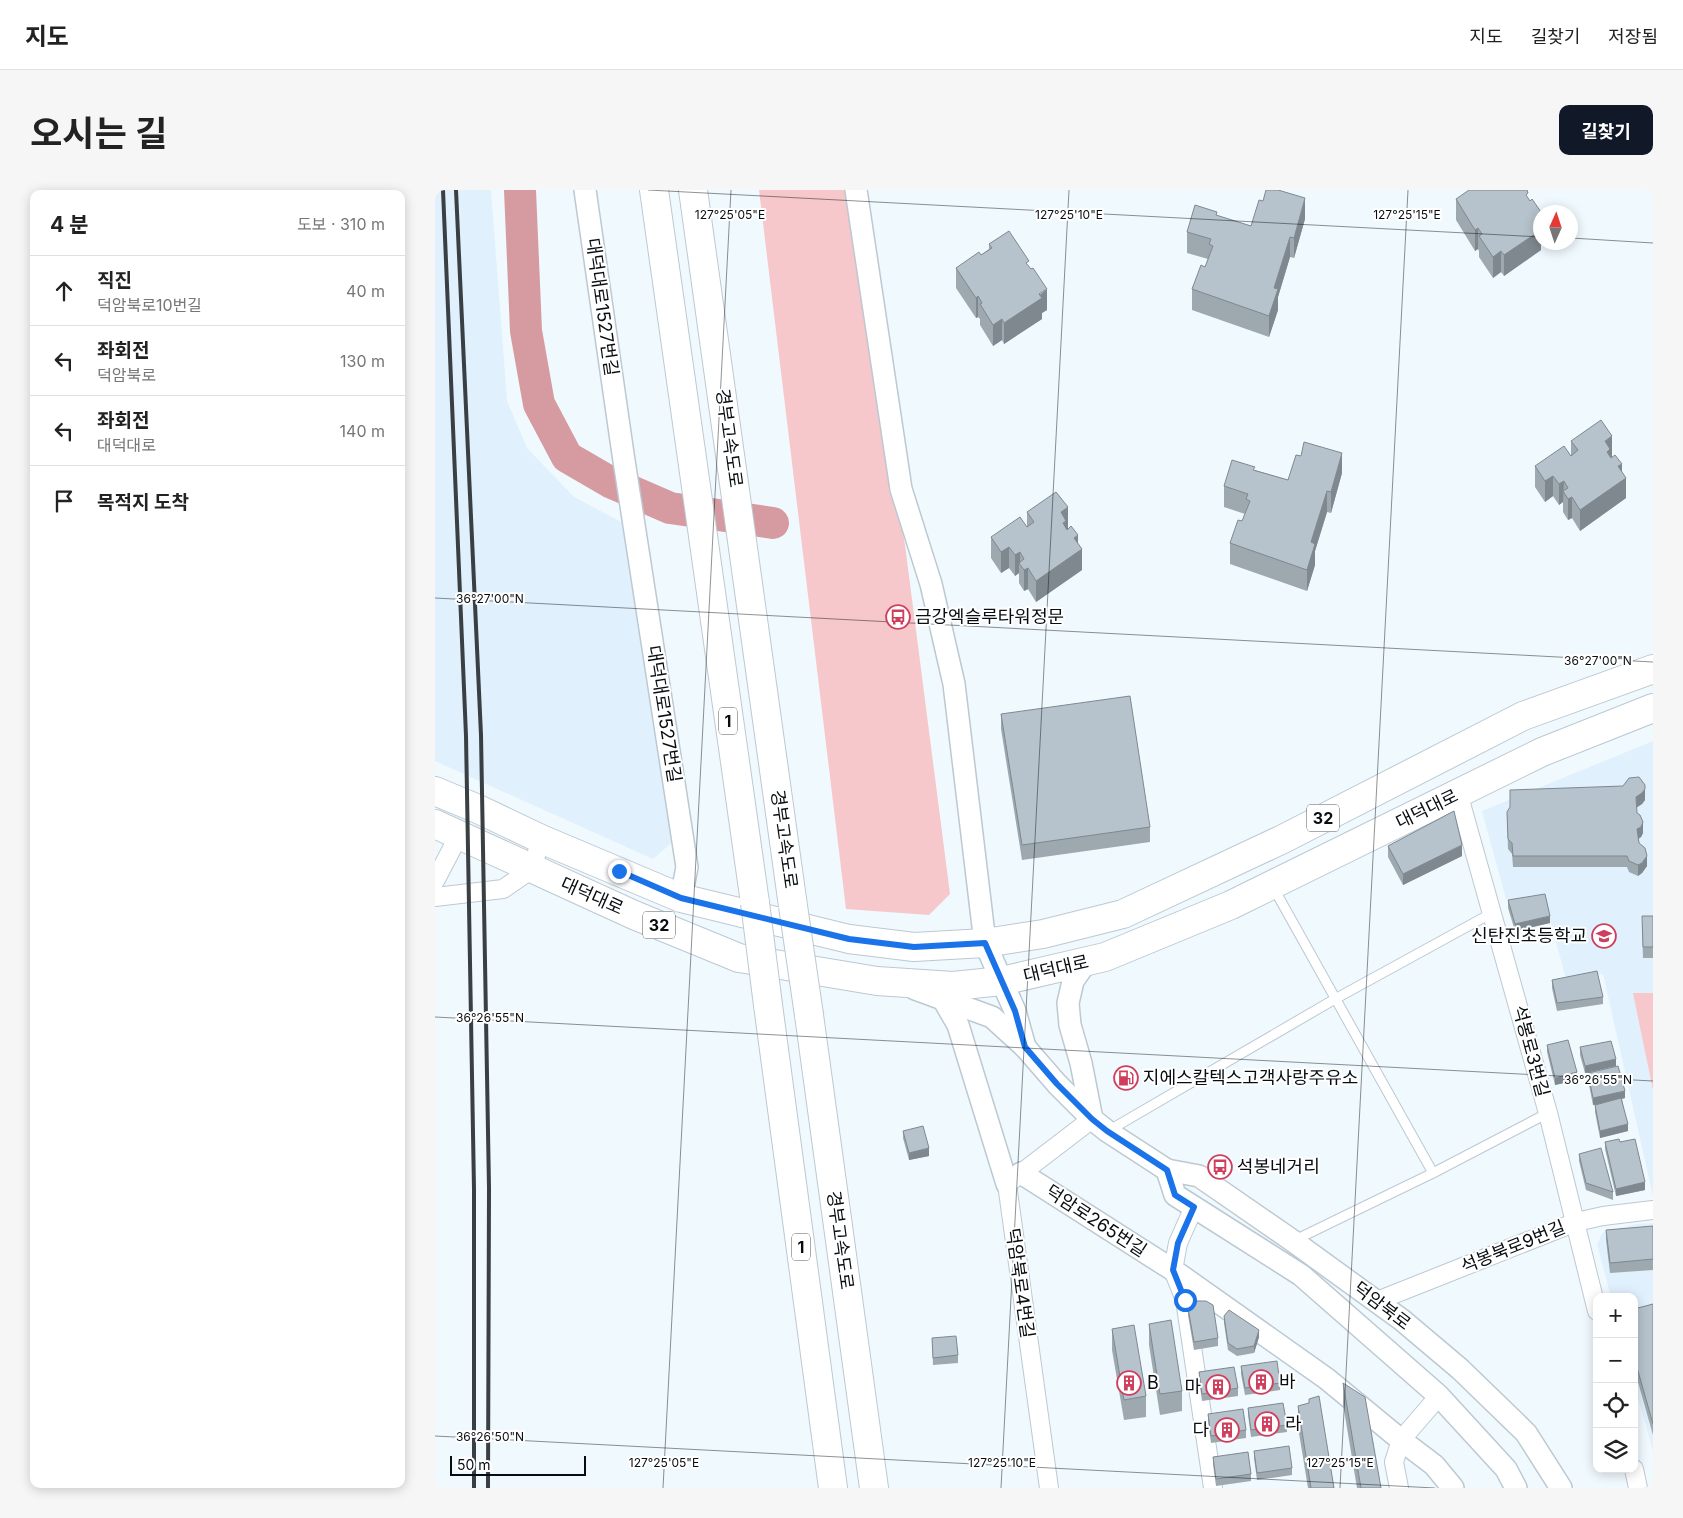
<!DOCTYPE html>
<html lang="ko">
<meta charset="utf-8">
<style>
body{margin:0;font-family:Inter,"Noto Sans KR",sans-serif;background:#f6f6f6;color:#222}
.controls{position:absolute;right:15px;bottom:15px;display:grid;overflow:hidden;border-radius:10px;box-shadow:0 2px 12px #0003}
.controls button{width:45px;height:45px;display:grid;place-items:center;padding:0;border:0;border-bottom:1px solid #e0e0e0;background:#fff;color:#222;font:25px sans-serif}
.compass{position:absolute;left:1098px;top:15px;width:45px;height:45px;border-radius:50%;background:#fff;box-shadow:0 2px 12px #0003;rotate:3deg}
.scale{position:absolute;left:15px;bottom:12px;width:136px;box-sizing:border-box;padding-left:5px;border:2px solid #080d10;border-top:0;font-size:14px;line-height:18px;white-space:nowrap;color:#080d10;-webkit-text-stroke:4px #fff;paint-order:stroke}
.stop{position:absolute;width:15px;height:15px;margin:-11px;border:4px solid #1a73e8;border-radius:50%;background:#fff}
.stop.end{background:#1a73e8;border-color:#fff;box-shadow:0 1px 5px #0008}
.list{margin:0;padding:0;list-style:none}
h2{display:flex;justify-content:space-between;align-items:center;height:65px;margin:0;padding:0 20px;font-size:21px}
h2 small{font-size:16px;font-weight:400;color:#767676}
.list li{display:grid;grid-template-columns:32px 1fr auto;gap:15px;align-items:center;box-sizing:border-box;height:70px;padding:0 20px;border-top:1px solid #e0e0e0}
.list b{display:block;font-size:19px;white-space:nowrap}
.list p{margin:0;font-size:16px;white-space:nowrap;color:#767676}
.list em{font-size:16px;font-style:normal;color:#767676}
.icon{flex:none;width:28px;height:28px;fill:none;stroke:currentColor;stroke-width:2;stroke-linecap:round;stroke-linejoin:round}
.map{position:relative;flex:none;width:1218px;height:1298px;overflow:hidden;border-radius:10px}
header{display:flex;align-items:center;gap:30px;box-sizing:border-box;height:70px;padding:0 25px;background:#fff;border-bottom:1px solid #e0e0e0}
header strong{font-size:24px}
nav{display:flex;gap:28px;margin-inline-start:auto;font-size:18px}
.intro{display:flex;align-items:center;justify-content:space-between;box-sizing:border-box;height:120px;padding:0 30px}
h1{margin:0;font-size:35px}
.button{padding:12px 22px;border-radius:10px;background:#111827;color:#fff;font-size:18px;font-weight:700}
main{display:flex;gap:30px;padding:0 30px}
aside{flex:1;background:#fff;border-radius:10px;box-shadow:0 2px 12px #0003}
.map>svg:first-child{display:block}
</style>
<header>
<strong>지도</strong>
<nav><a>지도</a><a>길찾기</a><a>저장됨</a></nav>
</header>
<div class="intro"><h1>오시는 길</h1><a class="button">길찾기</a></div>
<main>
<aside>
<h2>4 분<small>도보 · 310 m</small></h2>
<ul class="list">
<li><svg class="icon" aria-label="ahead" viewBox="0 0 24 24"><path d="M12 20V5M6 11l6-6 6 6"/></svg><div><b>직진</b><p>덕암북로10번길</p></div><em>40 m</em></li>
<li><svg class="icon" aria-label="left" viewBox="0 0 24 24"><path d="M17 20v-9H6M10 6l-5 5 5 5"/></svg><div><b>좌회전</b><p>덕암북로</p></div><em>130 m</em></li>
<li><svg class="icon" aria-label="left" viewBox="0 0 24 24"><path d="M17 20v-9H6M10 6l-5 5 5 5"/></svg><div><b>좌회전</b><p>대덕대로</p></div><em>140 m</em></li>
<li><svg class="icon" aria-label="arrive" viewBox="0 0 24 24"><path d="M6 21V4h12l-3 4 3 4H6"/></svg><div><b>목적지 도착</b></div></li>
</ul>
</aside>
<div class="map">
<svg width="1218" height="1298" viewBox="0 0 1218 1298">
<rect width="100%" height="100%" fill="#f0f9fe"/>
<g fill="#e0f0fc">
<polygon points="0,0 56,0 72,211 92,258 139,307 190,334 242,648 218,669 0,571"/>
<polygon points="1218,551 1218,1006 1168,784 1131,789 1109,708 1071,709 1047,621"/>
<polygon points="1218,1033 1218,1261 1199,1193 1199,1107 1176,1107 1162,1054 1168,1042 1202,1034"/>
</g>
<g fill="#f6c7cb">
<polygon points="324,0 417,0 445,204 470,355 515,704 494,725 411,719"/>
<polygon points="1198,803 1218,803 1218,900"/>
</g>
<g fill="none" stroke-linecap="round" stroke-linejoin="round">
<polyline stroke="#d69ba0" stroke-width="32" points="85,0 91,141 104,214 132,267 175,292 235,318 338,333"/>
<g stroke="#bcc9d2" stroke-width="11">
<g id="service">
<polyline points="838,697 998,983"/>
<polyline points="673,941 900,809 1057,723"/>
<polyline points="858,1051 998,983 1113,923"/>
</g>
</g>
<g stroke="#bcc9d2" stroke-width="20">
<g id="minor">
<polyline points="1023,603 1113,923 1162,1121"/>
<polyline points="0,691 24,645"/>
<polyline points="0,707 68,699 97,679 106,649"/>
<polyline points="759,1017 743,1053 738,1080 750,1110 778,1298"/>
<polyline points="942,1111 1141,1032 1168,1026 1218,1020"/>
<polyline points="1199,1279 1203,1298"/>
<polyline points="614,1298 572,994 657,929"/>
<polyline points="964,1298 959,1272 966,1250 1004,1206"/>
</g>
</g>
<g stroke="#bcc9d2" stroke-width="24">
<g id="tertiary">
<polyline points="150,0 188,264 252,677 246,708"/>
<polyline points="421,0 466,299 496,394 519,494 550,753 580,821 590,857"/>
<polyline points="651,772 638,791 633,813 635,835 646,873 657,929"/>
<polyline points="480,799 557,827 590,857 622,894 657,929 672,941 732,980 764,986 858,1051 967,1130 1025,1179 1091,1243 1126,1298"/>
<polyline points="508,809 523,835 572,994"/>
<polyline points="732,980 740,1005 866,1085 1004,1206 1071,1279 1081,1298"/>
<polyline points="586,983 738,1080 892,1189 966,1250 999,1275 1018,1298"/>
</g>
</g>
<g stroke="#bcc9d2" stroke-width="30">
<g id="primary">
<polyline points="0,601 43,619 106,649 246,708 414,749 479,757 550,753 608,744 688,724 848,649 1088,526 1218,479"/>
<polyline points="0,634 199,725 304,768 442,791 518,796 567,791 670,767 796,715 1107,562 1218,518"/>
</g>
</g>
<g stroke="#bcc9d2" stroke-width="30">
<g id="motorway">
<polyline points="219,0 320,713"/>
<polyline points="258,0 358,716"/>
<polyline points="333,815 398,1298"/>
<polyline points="374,825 439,1298"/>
</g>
</g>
<use href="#service" stroke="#fff" stroke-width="9"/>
<use href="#minor" stroke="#fff" stroke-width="18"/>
<use href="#tertiary" stroke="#fff" stroke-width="21"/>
<use href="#primary" stroke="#fff" stroke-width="28"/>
<use href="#motorway" stroke="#fff" stroke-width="28"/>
<g stroke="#393f43" stroke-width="4">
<polyline points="8,0 31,546 39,999 39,1298"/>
<polyline points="21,0 46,545 54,998 53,1298"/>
</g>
<g stroke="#bcc9d2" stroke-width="30" stroke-linecap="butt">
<g id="motorway-bridge">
<polyline points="320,713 333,815"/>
<polyline points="358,716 374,825"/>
</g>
</g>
<use href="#motorway-bridge" stroke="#fff" stroke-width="28"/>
</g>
<g fill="#9da8af">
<polygon points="1021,9 1093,9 1106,52 1110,52 1106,55 1106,60 1069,86 1066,82 1058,88 1044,67 1044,61 1043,59 1040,61 1021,30"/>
<polygon points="782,26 816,36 870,29 859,68 855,67 843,107 843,120 834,147 757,120 757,99 770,77 773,69 752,63 752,42"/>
<polygon points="554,54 594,77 612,120 607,123 607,129 569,154 567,150 558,156 545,135 545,129 543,127 541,128 521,98 521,78 546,65 554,59"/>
<polygon points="1136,251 1176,268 1187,282 1191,308 1145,341 1137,328 1133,330 1128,322 1128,312 1124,315 1118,306 1110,312 1100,297 1100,276 1136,265"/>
<polygon points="820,280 853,290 907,283 896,323 892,322 880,361 880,375 872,401 795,374 795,353 807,331 810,324 789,317 789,296"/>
<polygon points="592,322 633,338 643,353 647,380 601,412 593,399 589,401 584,393 584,383 580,386 574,378 566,383 556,368 556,347 592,336"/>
<polygon points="566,524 715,637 715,652 587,670 566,539"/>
<polygon points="1210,605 1210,610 1207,614 1201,617 1202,623 1208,643 1206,647 1203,649 1204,653 1212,676 1207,683 1203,686 1194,682 1192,677 1078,677 1077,664 1073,659 1072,622"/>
<polygon points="953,656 1027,666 968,695 953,667"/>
<polygon points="1073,710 1115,733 1080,741 1073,718"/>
<polygon points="1218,726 1218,768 1208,768 1207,737"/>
<polygon points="1117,790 1168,807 1168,814 1122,821 1117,798"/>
<polygon points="1112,855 1142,890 1120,895 1112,862"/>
<polygon points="1145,857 1181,876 1156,882 1190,908 1187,909 1193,941 1165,948 1160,922 1160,915 1158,915 1153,890 1153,883 1150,883 1145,865"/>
<polygon points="468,941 494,966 474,970 468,948"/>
<polygon points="1170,952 1185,952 1210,1000 1181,1006 1170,959"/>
<polygon points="1144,964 1178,1002 1178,1010 1151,1000 1144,971"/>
<polygon points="1218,1036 1218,1080 1175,1083 1171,1050 1171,1040"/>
<polygon points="1218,1114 1218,1245 1199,1178 1199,1119"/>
<polygon points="753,1118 783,1148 783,1156 759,1160 753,1125"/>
<polygon points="789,1126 824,1147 819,1163 802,1166 793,1160 789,1133"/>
<polygon points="714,1134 747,1201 747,1221 725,1225 714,1155"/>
<polygon points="677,1139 711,1206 711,1227 689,1230 677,1160"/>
<polygon points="497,1148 523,1165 523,1173 498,1175"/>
<polygon points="806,1176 845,1193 845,1200 810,1205 806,1184"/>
<polygon points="764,1182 803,1198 803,1206 767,1211 764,1189"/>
<polygon points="908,1193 946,1298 922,1298 908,1214"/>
<polygon points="874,1209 899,1298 873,1298 863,1237 863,1216 874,1213"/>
<polygon points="813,1218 852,1235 852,1242 816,1247 813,1225"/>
<polygon points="773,1224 811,1240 811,1248 776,1253 773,1231"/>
<polygon points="819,1261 857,1278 857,1285 822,1290 819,1268"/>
<polygon points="778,1267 816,1284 816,1291 781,1296 778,1274"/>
</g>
<g fill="#7f888f">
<polygon points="870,8 870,29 859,68 859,48"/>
<polygon points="1106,35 1106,52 1110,52 1106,55 1106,60 1069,86 1069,65"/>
<polygon points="1043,38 1043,59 1040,61 1040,40"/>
<polygon points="855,47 855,67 843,107 843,120 834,147 834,126 839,98"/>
<polygon points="1066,61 1066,82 1058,88 1058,67"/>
<polygon points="612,99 612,120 607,123 607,129 569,154 569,133"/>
<polygon points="543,106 543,127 541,128 541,108"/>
<polygon points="567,129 567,150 558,156 558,135"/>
<polygon points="1177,246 1177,267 1175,268 1175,280 1170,251"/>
<polygon points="907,263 907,283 896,323 896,302"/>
<polygon points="1187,274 1187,290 1191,288 1191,308 1145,341 1145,320 1183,276"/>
<polygon points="1118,286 1118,306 1110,312 1110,291"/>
<polygon points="1129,291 1128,312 1124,315 1124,294"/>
<polygon points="892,301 892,322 880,361 880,375 872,401 872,380 876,352"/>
<polygon points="1137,307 1137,328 1133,330 1133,309"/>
<polygon points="633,317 633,338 631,351 626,322"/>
<polygon points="643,345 643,362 647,359 647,380 601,412 601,391 639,348"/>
<polygon points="574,357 574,378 566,383 566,362"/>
<polygon points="585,362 585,374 584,373 584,383 580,386 580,365"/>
<polygon points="593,378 593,399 589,401 589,380"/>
<polygon points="1210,595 1210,610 1207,614 1201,618 1201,607"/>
<polygon points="1208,632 1208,643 1206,647 1202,650 1202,639"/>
<polygon points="1027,655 1027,666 968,695 968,684"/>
<polygon points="1212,666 1212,676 1207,683 1203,686 1203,675"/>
<polygon points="1115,726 1115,733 1080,741 1080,734"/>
<polygon points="1181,869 1181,876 1150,883 1150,876"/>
<polygon points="1142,882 1142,890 1120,895 1120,888"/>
<polygon points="1190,901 1190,908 1158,915 1158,908"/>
<polygon points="1193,934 1193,941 1165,948 1165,941"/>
<polygon points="494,958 494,966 474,970 474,963"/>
<polygon points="1210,992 1210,1000 1181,1006 1181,999"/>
<polygon points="824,1140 824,1147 819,1163 819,1156"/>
</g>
<g fill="#b6c3cc" stroke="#7f888f">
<polygon points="831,0 843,0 870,8 859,48 855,47 839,98 843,99 834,126 757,99 766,75 770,77 778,56 774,54 776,49 752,42 760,15 782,22 781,25 816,36 824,10 828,11"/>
<polygon points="1034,0 1092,0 1093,3 1091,5 1095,11 1097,9 1106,22 1106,35 1104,36 1106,40 1069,65 1066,61 1058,67 1044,46 1047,44 1043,38 1040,40 1021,9"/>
<polygon points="574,41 594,71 591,73 596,79 598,78 612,99 604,104 607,108 569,133 567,129 558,135 545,114 547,113 543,106 541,108 521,78 544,62 546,65 557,58 554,54"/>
<polygon points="1166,230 1177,246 1170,251 1175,259 1172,262 1176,268 1180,265 1187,274 1183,276 1191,288 1145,320 1137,307 1133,309 1128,301 1133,298 1129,291 1124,294 1118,286 1110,291 1100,276 1129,256 1136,266 1143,260 1136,251"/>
<polygon points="869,252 907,263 896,302 892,301 876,352 880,354 872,380 795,353 803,330 807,331 815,311 811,309 813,304 789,296 797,270 820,277 818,280 853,290 861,265 866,266"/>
<polygon points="621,302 633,317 626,322 631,331 628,333 632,340 636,336 643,345 639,348 647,359 601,391 593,378 589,380 584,373 589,369 585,362 580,365 574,357 566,362 556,347 585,327 592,337 599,332 592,322"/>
<polygon points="695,506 715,637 587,655 566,524"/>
<polygon points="1204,587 1210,595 1210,599 1207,603 1201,607 1202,623 1205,625 1208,632 1206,637 1202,639 1204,653 1210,658 1212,666 1207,673 1203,675 1194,671 1192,666 1078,666 1077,653 1073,649 1072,622 1075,617 1075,600 1188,596 1194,588"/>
<polygon points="1019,621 1027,655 968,684 953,656"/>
<polygon points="1110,704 1115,726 1080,734 1073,710"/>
<polygon points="1207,726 1218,726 1218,757 1208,757"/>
<polygon points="1162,781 1168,807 1122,813 1117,790"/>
<polygon points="1133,850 1142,882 1120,888 1112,855"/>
<polygon points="1176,851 1181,869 1150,876 1145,857"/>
<polygon points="1183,876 1190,901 1158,908 1153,883"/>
<polygon points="1186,908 1193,934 1165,941 1160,915"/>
<polygon points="488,936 494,958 474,963 468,941"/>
<polygon points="1184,949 1185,952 1200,949 1210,992 1181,999 1170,952"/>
<polygon points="1166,958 1178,1002 1151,993 1144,964"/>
<polygon points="1218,1036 1218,1069 1175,1073 1171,1040"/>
<polygon points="763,1111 771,1111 778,1115 783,1148 759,1152 753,1118 757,1114"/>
<polygon points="1218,1114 1218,1234 1199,1167 1199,1119"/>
<polygon points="794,1120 824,1140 819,1156 802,1159 793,1153 789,1126"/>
<polygon points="736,1130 747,1201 725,1204 714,1134"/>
<polygon points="699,1135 711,1206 689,1210 677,1139"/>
<polygon points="521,1146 523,1165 498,1168 497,1148"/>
<polygon points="842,1171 845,1193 810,1198 806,1176"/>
<polygon points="799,1177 803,1198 767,1204 764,1182"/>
<polygon points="908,1193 930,1207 946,1298 926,1298"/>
<polygon points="884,1206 899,1298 876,1298 863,1216 874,1213 874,1209"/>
<polygon points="848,1213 852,1235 816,1240 813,1218"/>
<polygon points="808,1219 811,1240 776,1246 773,1224"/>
<polygon points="854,1256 857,1278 822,1283 819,1261"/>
<polygon points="813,1262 816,1284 781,1289 778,1267"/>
</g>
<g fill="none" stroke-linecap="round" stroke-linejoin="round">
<polyline stroke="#1a73e8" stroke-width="6" points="184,681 246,708 414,749 479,757 550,753 580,821 590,857 622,894 657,929 672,941 732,980 740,1005 759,1017 743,1053 738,1080 750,1110"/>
</g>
<path fill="none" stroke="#080d10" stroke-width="1" stroke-opacity="0.45" d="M213 0 1106 47M1136 48 1218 53M0 408 1218 472M0 827 1218 891M0 1246 1000 1298M228 1298 296 0M566 1298 634 0M905 1298 973 0"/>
<defs>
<g id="bus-ring" transform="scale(1.25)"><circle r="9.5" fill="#fff" stroke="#cf3f5d" stroke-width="1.5"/><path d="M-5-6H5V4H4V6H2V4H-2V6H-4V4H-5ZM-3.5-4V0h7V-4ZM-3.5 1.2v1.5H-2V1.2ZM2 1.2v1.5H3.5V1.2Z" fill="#cf3f5d"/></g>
<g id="school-ring" transform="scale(1.25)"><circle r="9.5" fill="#fff" stroke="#cf3f5d" stroke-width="1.5"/><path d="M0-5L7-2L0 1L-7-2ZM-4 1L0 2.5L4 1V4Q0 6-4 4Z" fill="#cf3f5d"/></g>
<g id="fuel-ring" transform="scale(1.25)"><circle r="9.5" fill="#fff" stroke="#cf3f5d" stroke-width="1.5"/><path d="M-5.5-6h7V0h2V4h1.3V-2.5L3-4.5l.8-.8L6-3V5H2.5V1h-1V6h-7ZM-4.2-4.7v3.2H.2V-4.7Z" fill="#cf3f5d"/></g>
<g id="building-ring" transform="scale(1.25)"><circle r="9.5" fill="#fff" stroke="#cf3f5d" stroke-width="1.5"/><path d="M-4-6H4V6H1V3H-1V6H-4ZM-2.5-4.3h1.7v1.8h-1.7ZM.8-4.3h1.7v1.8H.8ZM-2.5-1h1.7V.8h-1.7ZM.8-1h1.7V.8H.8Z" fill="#cf3f5d"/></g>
</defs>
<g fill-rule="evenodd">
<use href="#bus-ring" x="463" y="427"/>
<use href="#school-ring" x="1169" y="746"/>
<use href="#fuel-ring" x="691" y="888"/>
<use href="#bus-ring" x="785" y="977"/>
<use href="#building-ring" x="826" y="1192"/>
<use href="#building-ring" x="694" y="1193"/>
<use href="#building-ring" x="783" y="1197"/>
<use href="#building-ring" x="832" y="1234"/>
<use href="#building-ring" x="792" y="1240"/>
</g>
<g text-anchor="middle" stroke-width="4" stroke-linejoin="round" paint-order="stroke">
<g fill="#fff" stroke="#525658" stroke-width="1">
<rect x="284" y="517.5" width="18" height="27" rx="4"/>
<rect x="872" y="614.5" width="32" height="27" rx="4"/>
<rect x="208" y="721.5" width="32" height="27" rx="4"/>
<rect x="357" y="1043.5" width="18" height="27" rx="4"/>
</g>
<g font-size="16" font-weight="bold" fill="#080d10">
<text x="293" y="537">1</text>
<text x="888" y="634">32</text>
<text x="224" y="741">32</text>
<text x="366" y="1063">1</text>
</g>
<g font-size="18" fill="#080d10" stroke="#fff">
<text transform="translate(167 117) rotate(82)" y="6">대덕대로1527번길</text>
<text transform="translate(294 248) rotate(82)" y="6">경부고속도로</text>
<text transform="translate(229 524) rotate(81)" y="6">대덕대로1527번길</text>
<text transform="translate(992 619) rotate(-26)" y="6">대덕대로</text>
<text transform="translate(349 649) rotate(82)" y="6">경부고속도로</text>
<text transform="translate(157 706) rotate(24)" y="6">대덕대로</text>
<text transform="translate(621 779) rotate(-13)" y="6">대덕대로</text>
<text transform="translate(1096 861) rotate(75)" y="6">석봉로3번길</text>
<text transform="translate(661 1031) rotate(33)" y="6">덕암로265번길</text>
<text transform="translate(405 1050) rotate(82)" y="6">경부고속도로</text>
<text transform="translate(1078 1057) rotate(-22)" y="6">석봉북로9번길</text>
<text transform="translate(585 1093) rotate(82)" y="6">덕암북로4번길</text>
<text transform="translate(947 1116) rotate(37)" y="6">덕암북로</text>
</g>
<g font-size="18" fill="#080d10" stroke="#fff" text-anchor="start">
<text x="480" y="433">금강엑슬루타워정문</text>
<text x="1152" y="752" text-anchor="end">신탄진초등학교</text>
<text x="708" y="894">지에스칼텍스고객사랑주유소</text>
<text x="802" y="983">석봉네거리</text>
<text x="844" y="1198">바</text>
<text x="712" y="1199">B</text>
<text x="766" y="1203" text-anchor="end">마</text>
<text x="850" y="1240">라</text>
<text x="774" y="1246" text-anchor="end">다</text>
</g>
</g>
<g font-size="12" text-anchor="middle" fill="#080d10" stroke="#fff" stroke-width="4" stroke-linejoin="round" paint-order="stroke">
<text x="295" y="29">127°25'05"E</text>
<text x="634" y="29">127°25'10"E</text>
<text x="972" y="29">127°25'15"E</text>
<text x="55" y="413">36°27'00"N</text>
<text x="1163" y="475">36°27'00"N</text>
<text x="55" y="832">36°26'55"N</text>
<text x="1163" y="894">36°26'55"N</text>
<text x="55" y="1251">36°26'50"N</text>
<text x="229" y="1277">127°25'05"E</text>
<text x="567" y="1277">127°25'10"E</text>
<text x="905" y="1277">127°25'15"E</text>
</g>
</svg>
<div class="controls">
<button>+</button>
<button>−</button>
<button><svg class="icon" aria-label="locate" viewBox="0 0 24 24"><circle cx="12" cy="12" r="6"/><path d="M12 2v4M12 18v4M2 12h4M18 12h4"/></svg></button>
<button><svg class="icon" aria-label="layers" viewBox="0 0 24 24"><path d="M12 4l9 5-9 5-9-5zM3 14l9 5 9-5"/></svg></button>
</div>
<svg class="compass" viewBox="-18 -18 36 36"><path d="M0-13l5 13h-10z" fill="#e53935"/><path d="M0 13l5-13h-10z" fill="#767676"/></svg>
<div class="scale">50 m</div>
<div class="stop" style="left:750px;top:1110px"></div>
<div class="stop end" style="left:184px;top:681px"></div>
</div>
</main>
